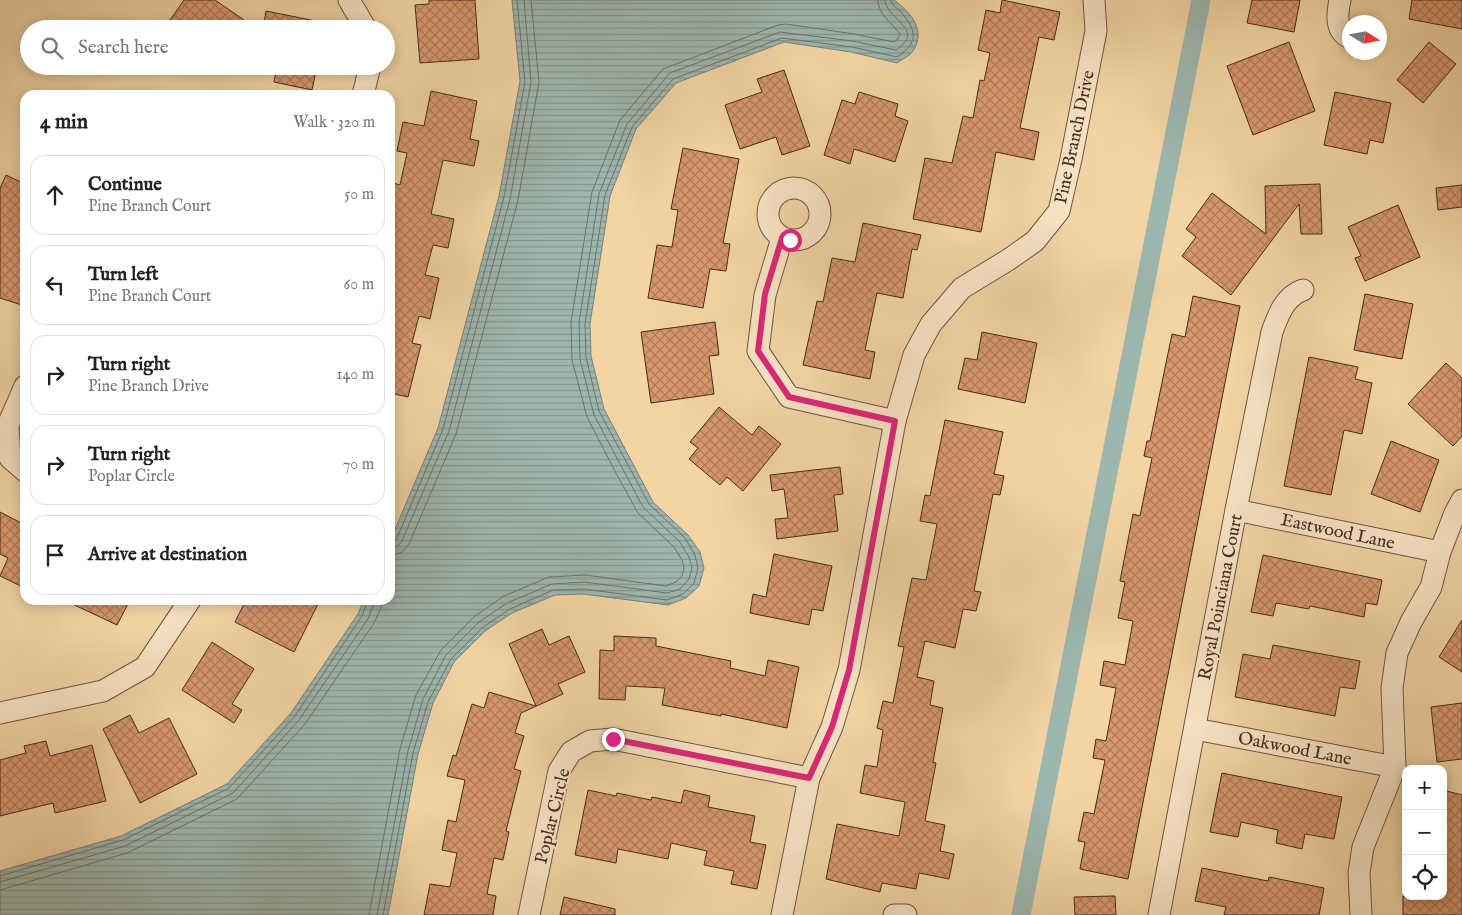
<!DOCTYPE html>
<meta charset="utf-8">
<style>
body{margin:0;font-family:"IM FELL English",serif;background:#f2f2f2;color:#222}
.controls{position:absolute;right:15px;bottom:15px;display:grid;overflow:hidden;border-radius:10px;box-shadow:0 2px 12px #0003}
.controls button{width:45px;height:45px;display:grid;place-items:center;padding:0;border:0;border-bottom:1px solid #e0e0e0;background:#fff;color:#222;font:25px sans-serif}
.compass{position:absolute;left:1342px;top:15px;width:45px;height:45px;border-radius:50%;background:#fff;box-shadow:0 2px 12px #0003;rotate:101deg}
.stop{position:absolute;width:15px;height:15px;margin:-11px;border:4px solid #db2777;border-radius:50%;background:#fff}
.stop.end{background:#db2777;border-color:#fff;box-shadow:0 1px 5px #0008}
.list{margin:0;padding:0;list-style:none}
h2{display:flex;justify-content:space-between;align-items:center;height:65px;margin:0;padding:0 20px;font-size:21px}
h2 small{font-size:16px;font-weight:400;color:#767676}
.list li{display:grid;grid-template-columns:32px 1fr auto;gap:15px;align-items:center;box-sizing:border-box;height:80px;margin:0 10px 10px;padding:0 10px;border:1px solid #e0e0e0;border-radius:15px}
.list b{display:block;font-size:19px;white-space:nowrap}
.list p{margin:0;font-size:16px;white-space:nowrap;color:#767676}
.list em{font-size:16px;font-style:normal;color:#767676}
.icon{flex:none;width:28px;height:28px;fill:none;stroke:currentColor;stroke-width:2;stroke-linecap:round;stroke-linejoin:round}
.map{position:relative;flex:none;width:1462px;height:915px;overflow:hidden}
.search{position:absolute;background:#fff;box-shadow:0 2px 12px #0003;left:20px;top:20px;width:375px;height:55px;display:flex;align-items:center;gap:12px;box-sizing:border-box;padding:0 18px;border-radius:28px;color:#767676;font-size:19px}
.panel{position:absolute;background:#fff;box-shadow:0 2px 12px #0003;left:20px;top:90px;width:375px;height:515px;border-radius:15px}
.map>svg:first-child{display:block}
</style>
<div class="map">
<svg width="1462" height="915" viewBox="0 0 1462 915">
<defs>
<pattern id="water-rules" width="6" height="5" patternUnits="userSpaceOnUse" patternTransform="scale(1.25)"><rect width="6" height="5" fill="#9db7af"/><path d="M0 2.5h6" fill="none" stroke="#82958e"/></pattern>
<pattern id="building-cross-hatch" width="8" height="8" patternUnits="userSpaceOnUse" patternTransform="scale(1.25)"><rect width="8" height="8" fill="#d8976d"/><path d="M0 0l8 8M0 8l8-8" fill="none" stroke="#b17b59"/></pattern>
</defs>
<rect width="100%" height="100%" fill="#f2d4a5"/>
<filter id="stains"><feTurbulence type="fractalNoise" baseFrequency=".004" numOctaves="4"/><feColorMatrix values="0 0 0 0 .2 0 0 0 0 .09 0 0 0 0 .02 0 0 0 .5 -.17"/></filter>
<radialGradient id="worn" r=".72"><stop offset=".6" stop-color="#630" stop-opacity="0"/><stop offset="1" stop-color="#630" stop-opacity=".3"/></radialGradient>
<path fill="url(#water-rules)" stroke="#7a7f77" d="M512 0H894C910 12 927 30 913 51 910 56 902 59 897 63L851 52 784 42 676 83 636 129 610 196 590 324 591 356 604 409 653 502 688 535 700 552 704 568 699 586 686 598 668 605 583 594 555 595 512 613 485 631 454 662 433 703 418 754 388 915H0V871L121 836 227 784 291 713 358 614 364 600H390V541L438 428 499 196 520 81Z"/>
<g fill="none" stroke-linecap="round" stroke-linejoin="round">
<g stroke="#717168" stroke-width="1">
<polyline points="390,541 394,541 397,538 443,429 504,197 525,82 517,0"/>
<polyline points="390,548 398,546 402,541 449,431 510,199 531,82 524,0"/>
<polyline points="390,555 401,553 409,544 456,434 518,200 539,82 531,0"/>
<polyline points="0,876 123,840 229,788 295,716 362,616 368,600"/>
<polyline points="0,882 125,846 233,793 299,720 368,619 375,600"/>
<polyline points="0,890 127,853 237,799 305,724 374,623 381,608 382,600"/>
<path d="M369 915 400 749 416 695 441 650 475 616 504 596 549 577 585 575 666 586 676 582 682 576 684 568 682 560 674 547 638 513 617 475 587 417 572 360 571 322 592 192 620 120 663 69 778 25 786 24 854 34 894 42 898 39 900 34C891 22 878 14 878 0"/>
<path d="M377 915 408 751 423 699 446 655 479 622 507 603 552 584 584 582 667 593 680 589 689 579 692 568 689 557 680 542 643 507 594 415 580 359 579 323 599 194 627 124 670 73 780 32 852 41 896 50C927 29 886 20 885 0"/>
<path d="M383 915 413 753 428 702 451 659 483 627 510 609 553 590 584 589 667 600 683 594 694 583 698 568 695 555 685 538 649 504 599 411 586 357 585 324 605 195 632 127 673 79 782 38 852 47 897 57C919 42 917 31 901 12 897 7 892 7 891 0"/>
</g>
<polyline stroke="#9db7af" stroke-width="19" points="1021,915 1201,0"/>
</g>
<g fill="url(#building-cross-hatch)" stroke="#452b22">
<polygon points="184,0 215,0 244,20 238,29 184,29 170,20"/>
<polygon points="429,0 475,0 479,59 420,63 415,5 429,4"/>
<polygon points="1002,0 1060,12 1054,40 1039,37 1020,128 1039,132 1034,160 996,152 981,232 913,219 925,158 952,163 963,116 973,118 980,80 984,81 990,53 978,50 986,10 1000,13"/>
<polygon points="1252,0 1300,0 1294,32 1247,23"/>
<polygon points="1412,0 1462,0 1462,29 1409,19"/>
<polygon points="266,11 321,22 321,29 263,29"/>
<polygon points="1289,42 1315,111 1253,135 1227,66"/>
<polygon points="1429,42 1456,64 1423,103 1397,80"/>
<polygon points="277,66 317,66 312,90 274,82"/>
<polygon points="784,70 810,146 782,155 776,137 740,149 725,105 762,92 757,79"/>
<polygon points="431,91 477,101 470,139 479,141 474,166 443,160 431,214 454,219 448,248 433,245 425,275 439,278 430,319 419,316 412,343 421,345 408,397 390,393 390,182 400,185 407,153 397,151 403,122 424,126"/>
<polygon points="859,92 898,104 895,116 908,121 895,162 854,149 850,164 824,155 842,100 855,104"/>
<polygon points="1335,92 1391,103 1383,143 1370,140 1367,154 1324,145"/>
<polygon points="683,148 739,159 723,243 730,244 726,271 710,269 703,308 648,298 657,245 672,247 678,210 671,209"/>
<polygon points="6,175 25,184 25,306 0,298 0,188"/>
<polygon points="1320,184 1322,234 1301,234 1299,204 1231,295 1182,256 1196,237 1186,229 1212,193 1266,234 1265,186"/>
<polygon points="1462,185 1462,207 1438,210 1436,188"/>
<polygon points="1398,205 1420,257 1365,281 1355,258 1361,256 1348,227"/>
<polygon points="863,223 921,235 917,250 912,249 903,298 877,293 865,350 875,352 870,379 803,365 817,301 823,302 832,258 855,262"/>
<polygon points="1365,294 1413,304 1402,359 1354,350"/>
<polygon points="1193,296 1240,306 1128,879 1080,869 1085,842 1078,841 1084,812 1094,814 1105,760 1093,758 1096,739 1106,741 1116,688 1100,685 1104,661 1125,665 1133,621 1118,618 1125,582 1120,581 1133,514 1140,516 1152,458 1144,456 1147,441 1150,441 1172,334 1185,337"/>
<polygon points="715,322 719,355 709,356 714,394 651,403 641,332"/>
<polygon points="982,332 1037,343 1025,403 958,389 965,358 977,360"/>
<polygon points="1309,357 1358,367 1355,379 1372,383 1362,434 1344,430 1331,495 1284,486"/>
<polygon points="1446,363 1462,378 1462,436 1453,446 1408,404"/>
<polygon points="719,407 752,435 759,426 781,444 743,491 727,477 720,485 689,459 698,448 690,442"/>
<polygon points="945,420 1003,432 994,474 1004,476 1000,495 993,494 974,591 981,592 976,611 963,609 955,648 925,641 917,677 934,681 930,705 943,708 933,762 936,763 925,821 945,825 940,851 954,854 949,879 919,873 916,889 882,883 880,892 826,879 837,824 899,836 905,802 860,793 865,765 877,767 883,730 877,728 883,701 893,703 904,647 898,646 912,578 926,580 937,524 920,521 925,495 930,496"/>
<polygon points="1391,441 1439,460 1420,512 1371,494"/>
<polygon points="840,467 843,494 834,495 838,531 777,539 775,519 788,518 784,489 772,491 770,475"/>
<polygon points="0,512 25,525 25,588 0,576 8,558 0,554"/>
<polygon points="774,554 832,566 823,611 812,609 809,625 750,613 753,594 766,597"/>
<polygon points="1263,555 1382,580 1377,605 1366,603 1364,617 1310,606 1309,609 1276,603 1273,616 1251,612"/>
<polygon points="64,600 130,600 117,625"/>
<polygon points="246,600 320,600 294,652 235,622"/>
<polygon points="1462,620 1462,672 1439,657"/>
<polygon points="542,629 549,645 569,636 585,672 558,684 563,694 521,713 515,733 524,736 514,769 521,771 506,831 509,832 503,860 494,858 487,894 496,896 493,915 424,915 430,884 450,887 457,853 442,850 448,820 456,822 465,780 447,776 453,755 456,756 472,704 484,708 489,692 536,706 509,644"/>
<polygon points="614,636 656,638 656,646 731,661 730,668 765,676 768,660 799,667 787,728 721,714 721,716 662,705 665,688 626,686 625,700 599,699 600,650 614,651"/>
<polygon points="212,642 254,669 232,704 242,710 234,723 182,690"/>
<polygon points="1273,645 1360,661 1355,689 1340,687 1335,716 1235,697 1243,654 1270,659"/>
<polygon points="1462,703 1462,759 1437,762 1431,707"/>
<polygon points="130,715 139,733 169,718 197,774 140,803 103,729"/>
<polygon points="46,741 50,756 92,745 106,801 55,813 53,803 0,816 0,760 26,753 24,746"/>
<polygon points="1222,773 1342,797 1334,839 1305,834 1302,849 1276,843 1278,830 1241,822 1238,837 1210,832"/>
<polygon points="588,790 616,796 617,793 651,800 652,797 681,803 684,790 710,796 708,807 755,816 750,842 766,845 757,889 731,884 734,871 704,865 707,851 671,843 668,859 618,849 616,863 575,855"/>
<polygon points="1443,790 1462,795 1462,915 1403,915 1403,896 1443,896"/>
<polygon points="1202,868 1268,881 1269,877 1324,888 1319,915 1224,915 1226,907 1195,901"/>
<polygon points="1115,896 1116,915 1075,915 1074,897"/>
<polygon points="564,897 615,909 615,915 560,915"/>
</g>
<g fill="none" stroke-linecap="round" stroke-linejoin="round">
<g stroke="#705543" stroke-width="23">
<g id="minor">
<polyline points="349,0 366,29"/>
<path d="M1340 0C1337 14 1335 31 1350 38"/>
<polyline points="363,95 370,66"/>
<circle cx="794" cy="214" r="26"/>
<polyline points="782,238 765,295 758,351 789,397 895,421"/>
<polyline points="25,386 8,425 10,458 25,471"/>
<polyline points="1236,510 1440,552"/>
<polyline points="0,713 103,691 145,667 190,600"/>
<polyline points="1195,729 1395,767"/>
<polyline points="529,915 559,771 571,752 590,741 613,739 809,778"/>
<polyline points="782,915 809,778 832,727 849,670 895,421 914,355 931,324 962,288 1008,260 1035,241 1059,211 1071,159 1096,31 1094,0"/>
<polyline points="894,915 906,915"/>
<path d="M1159 915 1236 510 1272 332C1278 315 1285 296 1303 290"/>
<polyline points="1361,915 1359,873 1363,847 1395,767 1392,688 1397,653 1411,622 1431,587 1440,552 1455,513 1462,500"/>
</g>
</g>
<use href="#minor" stroke="#f7e3c4" stroke-width="21"/>
</g>
<g fill="none" stroke-linecap="round" stroke-linejoin="round">
<polyline stroke="#db2777" stroke-width="6" points="613,739 809,778 832,727 849,670 895,421 789,397 758,351 765,294 782,238 790,240"/>
</g>
<g text-anchor="middle" stroke-width="4" stroke-linejoin="round" paint-order="stroke">
<g font-size="18" fill="#452b22" stroke="#f7e3c4">
<text transform="translate(1074 137) rotate(-78)" y="6">Pine Branch Drive</text>
<text transform="translate(1338 531) rotate(12)" y="6">Eastwood Lane</text>
<text transform="translate(1220 597) rotate(-79)" y="6">Royal Poinciana Court</text>
<text transform="translate(1295 748) rotate(11)" y="6">Oakwood Lane</text>
<text transform="translate(552 816) rotate(-76)" y="6">Poplar Circle</text>
</g>
</g>
<rect width="100%" height="100%" filter="url(#stains)"/>
<rect width="100%" height="100%" fill="url(#worn)"/>
</svg>
<div class="controls">
<button>+</button>
<button>−</button>
<button><svg class="icon" aria-label="locate" viewBox="0 0 24 24"><circle cx="12" cy="12" r="6"/><path d="M12 2v4M12 18v4M2 12h4M18 12h4"/></svg></button>
</div>
<svg class="compass" viewBox="-18 -18 36 36"><path d="M0-13l5 13h-10z" fill="#e53935"/><path d="M0 13l5-13h-10z" fill="#767676"/></svg>
<div class="stop" style="left:790px;top:240px"></div>
<div class="stop end" style="left:613px;top:739px"></div>
<div class="search"><svg class="icon" aria-label="search" viewBox="0 0 24 24"><circle cx="10" cy="10" r="6"/><path d="M15 15l6 6"/></svg>Search here</div>
<section class="panel">
<h2>4 min<small>Walk · 320 m</small></h2>
<ul class="list">
<li><svg class="icon" aria-label="ahead" viewBox="0 0 24 24"><path d="M12 20V5M6 11l6-6 6 6"/></svg><div><b>Continue</b><p>Pine Branch Court</p></div><em>50 m</em></li>
<li><svg class="icon" aria-label="left" viewBox="0 0 24 24"><path d="M17 20v-9H6M10 6l-5 5 5 5"/></svg><div><b>Turn left</b><p>Pine Branch Court</p></div><em>60 m</em></li>
<li><svg class="icon" aria-label="right" viewBox="0 0 24 24"><path d="M7 20v-9h11M14 6l5 5-5 5"/></svg><div><b>Turn right</b><p>Pine Branch Drive</p></div><em>140 m</em></li>
<li><svg class="icon" aria-label="right" viewBox="0 0 24 24"><path d="M7 20v-9h11M14 6l5 5-5 5"/></svg><div><b>Turn right</b><p>Poplar Circle</p></div><em>70 m</em></li>
<li><svg class="icon" aria-label="arrive" viewBox="0 0 24 24"><path d="M6 21V4h12l-3 4 3 4H6"/></svg><div><b>Arrive at destination</b></div></li>
</ul>
</section>
</div>
